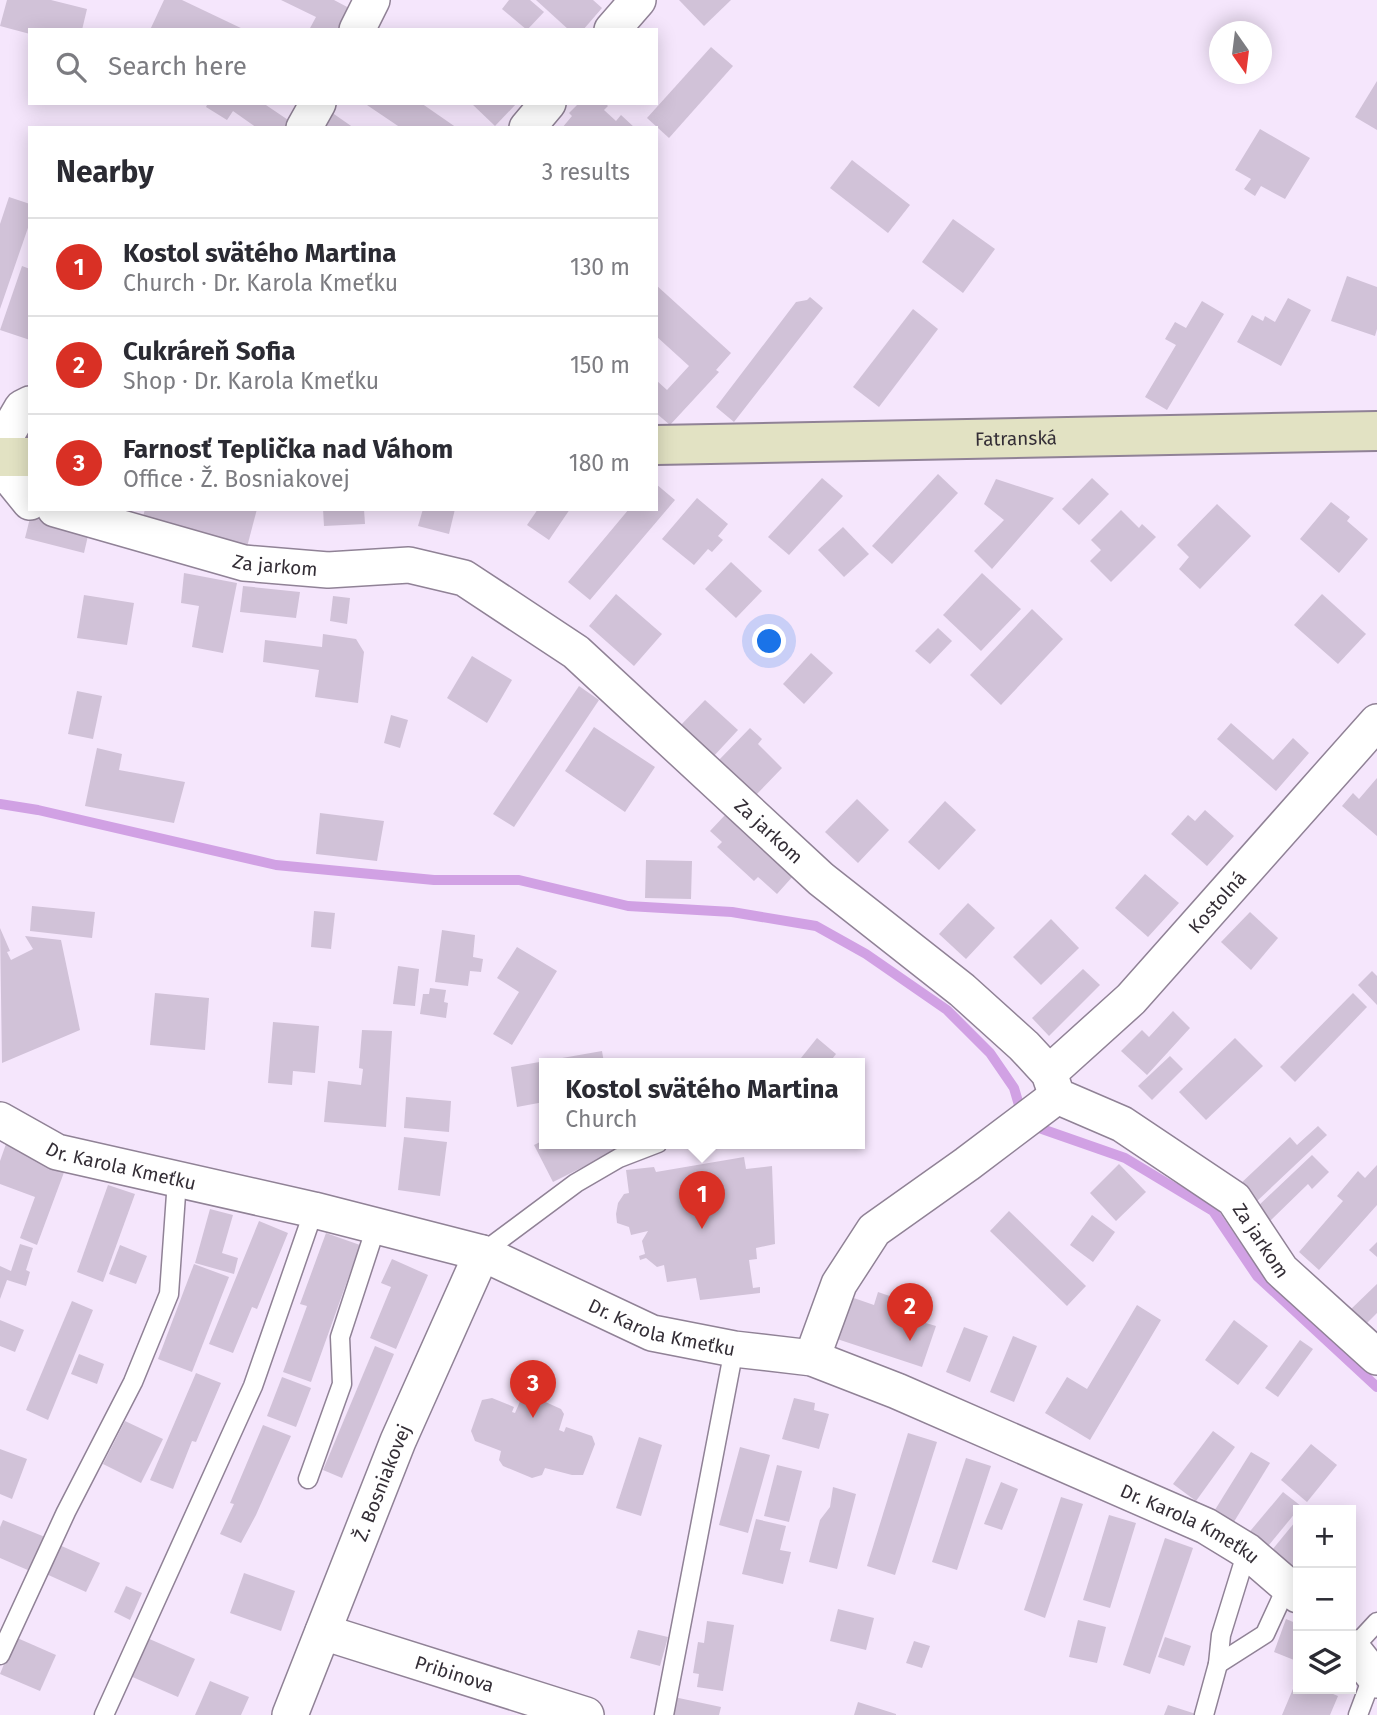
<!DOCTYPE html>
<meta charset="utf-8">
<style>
body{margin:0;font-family:"Fira Sans",sans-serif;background:#f2f2f3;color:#2b2b33}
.controls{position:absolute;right:21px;bottom:21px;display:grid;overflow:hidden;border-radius:0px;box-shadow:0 4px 18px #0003}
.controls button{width:63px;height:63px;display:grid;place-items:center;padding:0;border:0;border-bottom:2px solid #e1e1e2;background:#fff;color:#2b2b33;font:35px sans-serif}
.compass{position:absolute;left:1209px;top:21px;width:63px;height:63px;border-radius:50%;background:#fff;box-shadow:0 4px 18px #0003;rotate:166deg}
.you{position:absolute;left:770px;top:642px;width:24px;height:24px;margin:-18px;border:5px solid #fff;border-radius:50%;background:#1a73e8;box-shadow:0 0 0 10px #1a73e833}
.badge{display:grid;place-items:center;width:46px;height:46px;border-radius:50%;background:#d93025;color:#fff;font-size:23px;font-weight:700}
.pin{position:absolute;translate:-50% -58px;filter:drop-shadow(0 2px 4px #0008)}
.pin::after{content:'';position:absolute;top:37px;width:24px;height:21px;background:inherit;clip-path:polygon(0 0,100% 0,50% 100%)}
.popup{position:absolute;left:539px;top:1058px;width:326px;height:91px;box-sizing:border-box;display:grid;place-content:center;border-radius:0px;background:#fff;filter:drop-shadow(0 2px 5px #0005);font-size:23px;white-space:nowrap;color:#7c7c81}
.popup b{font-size:26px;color:#2b2b33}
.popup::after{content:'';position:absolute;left:50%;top:100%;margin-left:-14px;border:14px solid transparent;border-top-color:#fff}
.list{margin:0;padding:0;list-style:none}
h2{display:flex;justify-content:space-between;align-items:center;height:91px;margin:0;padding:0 28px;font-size:30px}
h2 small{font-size:23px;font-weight:400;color:#7c7c81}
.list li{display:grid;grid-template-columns:46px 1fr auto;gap:21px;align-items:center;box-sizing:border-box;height:98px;padding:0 28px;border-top:2px solid #e1e1e2}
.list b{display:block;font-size:26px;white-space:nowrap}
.list p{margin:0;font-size:23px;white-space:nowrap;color:#7c7c81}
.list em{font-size:23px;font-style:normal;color:#7c7c81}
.icon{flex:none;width:38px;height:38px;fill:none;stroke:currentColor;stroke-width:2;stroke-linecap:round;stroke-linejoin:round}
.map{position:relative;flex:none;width:1377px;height:1715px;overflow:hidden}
.search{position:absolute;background:#fff;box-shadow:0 4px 18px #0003;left:28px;top:28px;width:630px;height:77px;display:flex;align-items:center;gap:18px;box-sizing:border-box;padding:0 24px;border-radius:0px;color:#7c7c81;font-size:26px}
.panel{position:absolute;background:#fff;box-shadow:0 4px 18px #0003;left:28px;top:126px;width:630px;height:385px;border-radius:0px}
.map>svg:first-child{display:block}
</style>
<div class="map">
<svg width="1377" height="1715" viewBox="0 0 1377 1715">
<rect width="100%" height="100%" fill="#f5e6fc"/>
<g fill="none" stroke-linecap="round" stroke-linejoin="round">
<g stroke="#d1a1e4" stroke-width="10">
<polyline points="0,804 38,810 276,865 434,880 519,880 628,906 732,912 816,926 866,954 947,1010 990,1053 1014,1088 1019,1105 1025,1111"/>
<polyline points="1035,1122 1042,1129 1125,1158 1213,1211 1257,1276 1377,1387"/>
</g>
</g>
<g fill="#d1c2d8">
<polygon points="7,0 51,0 87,9 82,30 30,30 30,34 0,26"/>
<polygon points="164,0 182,0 245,30 150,30"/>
<polygon points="281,0 334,0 351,9 341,30 309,30 316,17"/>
<polygon points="509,0 530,0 544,12 527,30 502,9"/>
<polygon points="536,0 593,0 602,8 583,30 569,30"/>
<polygon points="679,0 731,0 704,26"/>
<polygon points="711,47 733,66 669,138 647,118"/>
<polygon points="1377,81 1377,130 1355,117"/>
<polygon points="208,103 263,103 294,124 291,128 257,128 233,111 227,120 206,107"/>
<polygon points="364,103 421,103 457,128 401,128"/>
<polygon points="471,103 517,103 495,126"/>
<polygon points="579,103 605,103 608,106 604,110 616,121 621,115 635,128 562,128 572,116 569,113"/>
<polygon points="331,112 354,128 321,128"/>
<polygon points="1260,129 1310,158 1285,199 1261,186 1255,196 1244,189 1251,179 1235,170"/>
<polygon points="852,160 910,205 888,233 830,188"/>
<polygon points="9,197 30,204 30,222 0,309 0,224"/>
<polygon points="953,219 995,249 963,293 922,262"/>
<polygon points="22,266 30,269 30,340 0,330"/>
<polygon points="1347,276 1377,287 1377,329 1375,336 1331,321"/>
<polygon points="656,285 731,353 716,370 719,372 670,425 656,413 656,380 667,390 689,366 656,336"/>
<polygon points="810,297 823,308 734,422 716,407 796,302 807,300"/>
<polygon points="1288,298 1311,310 1281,366 1237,342 1252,315 1263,321 1265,316 1275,322"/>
<polygon points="1202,301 1224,314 1167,410 1145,397 1176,345 1165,339 1175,322 1186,328"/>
<polygon points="913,309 938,329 879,407 853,387"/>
<polygon points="938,474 958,493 892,564 872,546"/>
<polygon points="822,478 843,496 789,555 768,537"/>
<polygon points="1092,478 1109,494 1079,525 1062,509"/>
<polygon points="996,479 1054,498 992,569 974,551 1004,520 984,504"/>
<polygon points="656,484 675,500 590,600 568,582 629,509 656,509"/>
<polygon points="697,498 728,524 718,536 723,540 712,552 708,549 694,565 662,539"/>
<polygon points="1331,502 1350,517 1347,521 1368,539 1339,573 1300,539"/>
<polygon points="1217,504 1251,536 1200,589 1179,569 1189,557 1177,545"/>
<polygon points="145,509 257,509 247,547 142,521"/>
<polygon points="323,509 364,509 365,524 324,526"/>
<polygon points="423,509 455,509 449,534 418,526"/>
<polygon points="538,509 570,509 549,540 527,525"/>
<polygon points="1121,510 1139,528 1142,524 1156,537 1111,582 1090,561 1101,550 1091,540"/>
<polygon points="31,514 90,527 84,553 25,538"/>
<polygon points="843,527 869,554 844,577 818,550"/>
<polygon points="731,562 762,591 736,618 705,589"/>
<polygon points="184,573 237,583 223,653 192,647 199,606 181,603"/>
<polygon points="982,573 1021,609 981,651 943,615"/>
<polygon points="243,586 300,592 296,618 240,612"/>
<polygon points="616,594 662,634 634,666 589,626"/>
<polygon points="1322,594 1366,634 1338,664 1294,625"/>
<polygon points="84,595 134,603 127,645 77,638"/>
<polygon points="333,596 350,598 347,624 330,621"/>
<polygon points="1032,609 1063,639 1001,705 970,675"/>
<polygon points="938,628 952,641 930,664 915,651"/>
<polygon points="323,634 356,639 364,652 358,703 315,697 319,670 263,662 265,640 322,647"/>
<polygon points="811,653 833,673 804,704 783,684"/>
<polygon points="472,656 512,680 487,723 447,698"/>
<polygon points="579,686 599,700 514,827 493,814"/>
<polygon points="77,691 102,696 93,739 68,734"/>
<polygon points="705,700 738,730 712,758 679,727"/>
<polygon points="391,715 408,720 400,748 384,743"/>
<polygon points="1231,723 1273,760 1293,738 1309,753 1276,791 1217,739"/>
<polygon points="594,727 655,767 625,812 565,771"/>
<polygon points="750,728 762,739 758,744 782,768 755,796 718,761"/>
<polygon points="97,748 122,754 119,770 185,782 174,823 85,806"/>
<polygon points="1377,778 1377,836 1342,806 1353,793 1359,799"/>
<polygon points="857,799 889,830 858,863 825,832"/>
<polygon points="945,801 976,830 939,870 908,842"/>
<polygon points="1205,810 1234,836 1207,866 1171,834 1188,815 1195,821"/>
<polygon points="320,813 384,821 377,861 316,854"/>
<polygon points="726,814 794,875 777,894 758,877 754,881 717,847 722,842 710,831"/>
<polygon points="646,860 692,861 691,899 645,898"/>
<polygon points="1145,874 1179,903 1148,937 1115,908"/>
<polygon points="968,903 995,928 966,959 939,934"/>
<polygon points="32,906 95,912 92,938 30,931"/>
<polygon points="314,911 335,913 331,949 311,947"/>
<polygon points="1250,912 1278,938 1251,970 1221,942"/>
<polygon points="1051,919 1079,948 1041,985 1013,957"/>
<polygon points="0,928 10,951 7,952 11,960 33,949 25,936 61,940 80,1030 2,1063"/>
<polygon points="442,930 475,935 473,957 483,959 481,972 470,971 468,986 435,982"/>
<polygon points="517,947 557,971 512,1045 493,1034 519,992 497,978"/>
<polygon points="398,966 419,969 415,1006 393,1004"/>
<polygon points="1083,969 1100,985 1049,1036 1032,1018"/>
<polygon points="1372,971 1377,976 1377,1005 1358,985"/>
<polygon points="430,988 446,990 444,1002 448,1003 446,1018 420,1014 423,994 429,994"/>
<polygon points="155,993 209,998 205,1050 150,1045"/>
<polygon points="1353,993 1367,1007 1295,1082 1280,1067"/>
<polygon points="1173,1011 1190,1028 1147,1075 1121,1051 1142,1030 1149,1037"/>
<polygon points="273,1022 319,1026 315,1073 293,1071 292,1085 268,1083"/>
<polygon points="362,1030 392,1031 386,1127 324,1122 328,1081 361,1085 363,1069 359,1068"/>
<polygon points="817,1038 836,1054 829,1063 797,1063"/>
<polygon points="1235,1038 1263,1066 1206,1120 1179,1092"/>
<polygon points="602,1051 604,1063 544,1063 544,1102 517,1107 511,1067"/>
<polygon points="1170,1056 1183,1069 1152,1100 1138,1086"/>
<polygon points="406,1097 451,1101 449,1132 404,1128"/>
<polygon points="1318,1126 1327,1135 1255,1203 1239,1185 1290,1137 1297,1145"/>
<polygon points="404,1137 447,1142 440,1196 398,1190"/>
<polygon points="544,1140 544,1143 631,1143 553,1182 534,1145"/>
<polygon points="6,1144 66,1167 37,1245 20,1238 35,1197 0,1184 0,1161"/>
<polygon points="1312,1155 1329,1172 1312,1189 1308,1184 1269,1222 1256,1208"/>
<polygon points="744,1157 746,1169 772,1166 775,1244 756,1248 757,1259 749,1260 753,1288 760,1287 760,1293 700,1300 696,1278 667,1282 664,1265 657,1267 646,1258 640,1260 639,1256 645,1254 642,1241 648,1231 631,1235 629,1227 617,1223 616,1214 618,1203 624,1194 629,1193 626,1170 654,1167 656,1172"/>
<polygon points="1119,1164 1146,1192 1116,1221 1090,1193"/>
<polygon points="1377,1165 1377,1205 1319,1270 1299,1252 1343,1201 1337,1196 1358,1171 1365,1178"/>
<polygon points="108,1185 135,1194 103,1282 77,1272"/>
<polygon points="210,1209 233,1215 222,1253 238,1258 234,1274 195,1263"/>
<polygon points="1009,1211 1086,1286 1067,1306 990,1231"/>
<polygon points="1092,1215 1115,1232 1093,1262 1070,1245"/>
<polygon points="259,1221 288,1233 257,1309 252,1307 233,1353 209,1344"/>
<polygon points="326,1233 360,1245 311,1382 283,1372 307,1306 300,1304"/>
<polygon points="1377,1242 1377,1257 1369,1250"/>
<polygon points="20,1244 33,1248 26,1270 30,1272 26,1286 7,1280 0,1299 0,1266 11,1271"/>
<polygon points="120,1245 147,1256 136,1284 109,1274"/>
<polygon points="392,1259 428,1275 396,1349 370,1338 391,1287 381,1283"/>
<polygon points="194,1264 229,1277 192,1372 158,1359"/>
<polygon points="1377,1284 1377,1313 1363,1327 1348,1312"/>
<polygon points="878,1292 916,1305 912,1319 936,1326 922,1367 834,1338 848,1296 874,1305"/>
<polygon points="72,1301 93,1310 48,1420 26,1410"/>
<polygon points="1137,1305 1161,1320 1090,1440 1045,1413 1067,1377 1087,1389"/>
<polygon points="0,1320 24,1330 15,1352 0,1346"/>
<polygon points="1234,1320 1268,1346 1238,1385 1205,1360"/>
<polygon points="964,1327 988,1336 970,1382 946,1372"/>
<polygon points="1013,1336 1037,1346 1014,1402 990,1392"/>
<polygon points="1300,1340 1313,1349 1278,1397 1265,1388"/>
<polygon points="375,1346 394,1354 342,1478 323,1470"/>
<polygon points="79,1354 104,1364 97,1384 71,1374"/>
<polygon points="196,1373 221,1383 196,1442 192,1441 173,1489 150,1480"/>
<polygon points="282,1377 311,1388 296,1427 267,1416"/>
<polygon points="530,1395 561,1409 564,1414 559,1430 564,1432 566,1427 592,1436 595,1444 583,1475 572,1475 545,1468 542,1475 532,1478 503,1466 499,1460 501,1451 475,1441 471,1431 482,1400 492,1398 514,1407 512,1412 515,1413 521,1399"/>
<polygon points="794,1398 815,1403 814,1410 829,1414 819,1449 782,1439"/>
<polygon points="125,1421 163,1439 141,1483 103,1464"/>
<polygon points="263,1425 291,1436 256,1515 241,1543 220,1534 234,1504 230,1503"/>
<polygon points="1213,1431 1235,1447 1196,1501 1173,1484"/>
<polygon points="908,1433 937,1442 895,1575 867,1566"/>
<polygon points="639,1437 662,1445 641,1516 616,1508"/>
<polygon points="1311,1444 1337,1465 1307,1502 1281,1480"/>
<polygon points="740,1447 770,1455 748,1533 719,1525"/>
<polygon points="0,1449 27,1459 12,1499 0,1494"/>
<polygon points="1251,1452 1270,1463 1232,1525 1213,1513"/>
<polygon points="966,1458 991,1466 957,1570 932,1562"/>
<polygon points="777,1465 802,1471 789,1522 764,1516"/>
<polygon points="1001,1482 1018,1489 1002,1530 984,1524"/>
<polygon points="833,1487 856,1494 837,1569 809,1562 820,1520 830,1507"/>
<polygon points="1283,1492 1301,1506 1264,1551 1246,1536"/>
<polygon points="1061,1497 1083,1504 1045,1618 1024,1610"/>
<polygon points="1109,1515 1136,1523 1110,1608 1083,1600"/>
<polygon points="756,1519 786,1526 780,1550 791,1552 783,1584 742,1574"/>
<polygon points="3,1520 45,1537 30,1571 0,1558 0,1527"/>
<polygon points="1295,1522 1298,1524 1298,1579 1268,1555"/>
<polygon points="1165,1538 1193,1548 1150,1674 1123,1665"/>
<polygon points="57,1544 100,1563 86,1592 44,1573"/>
<polygon points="244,1573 295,1591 281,1631 230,1613"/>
<polygon points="126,1586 142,1593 130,1620 114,1612"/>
<polygon points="838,1609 874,1618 866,1650 830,1641"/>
<polygon points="1286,1619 1298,1624 1298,1650 1294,1660 1274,1652"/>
<polygon points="1078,1620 1106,1627 1097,1663 1069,1657"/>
<polygon points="707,1621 734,1625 723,1691 697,1687 699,1674 693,1673 698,1642 704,1643"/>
<polygon points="638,1630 668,1637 660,1666 630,1658"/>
<polygon points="15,1637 56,1655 40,1691 0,1674"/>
<polygon points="145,1637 195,1659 178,1697 128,1675"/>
<polygon points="1165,1637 1191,1646 1184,1666 1158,1657"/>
<polygon points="914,1641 930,1646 922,1668 906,1663"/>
<polygon points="1298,1677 1298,1689 1321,1689 1338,1696 1330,1715 1282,1715"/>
<polygon points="210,1681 249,1697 241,1715 195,1715"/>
<polygon points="674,1697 721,1707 719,1715 670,1715"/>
<polygon points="858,1702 896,1714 896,1715 854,1715"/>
<polygon points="1168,1705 1196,1714 1196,1715 1164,1715"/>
</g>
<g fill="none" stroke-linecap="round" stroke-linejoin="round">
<g stroke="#908296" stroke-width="21">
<g id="lane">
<polyline points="482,1253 576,1183 619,1158 658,1143"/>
<polyline points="308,1479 342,1384 340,1337 376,1227"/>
<polyline points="1352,1649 1377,1622"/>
<polyline points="0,1655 66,1512 133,1382 169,1294 177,1180"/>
<polyline points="1218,1664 1265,1634 1288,1584"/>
<polyline points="104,1715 253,1386 314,1210"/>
<polyline points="664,1715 734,1349"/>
<polyline points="1204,1715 1218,1664 1221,1635 1247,1551"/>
<polyline points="1358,1715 1373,1675"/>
</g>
</g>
<g stroke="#908296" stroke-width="38">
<g id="street">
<polyline points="357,30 372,0"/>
<polyline points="612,30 638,0"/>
<polyline points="304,128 318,103"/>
<polyline points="527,128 548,103"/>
<polyline points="0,446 22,408 30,404"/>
<polyline points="0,465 30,502"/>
<path id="s1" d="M55 509 244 563 328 570 409 565 464 578 576 652 821 879 962 990 1024 1046 1049 1073 1057 1096 1122 1124 1234 1199 1281 1270 1377 1357"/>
<path id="s2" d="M1049 1073 1131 999 1377 722"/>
<path id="s3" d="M0 1120 57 1152 314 1210 482 1253 652 1333 734 1349 812 1358 897 1391 1206 1526 1247 1551 1298 1595"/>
<polyline points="812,1358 839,1284 874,1230 967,1164 1057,1096"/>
<path id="s4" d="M323 1632 586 1715"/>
<polyline points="1351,1647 1377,1680"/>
<path id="s5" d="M290 1715 398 1441 482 1253"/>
</g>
</g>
<g stroke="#908296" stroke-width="42">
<g id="secondary">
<path id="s6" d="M656 445 1377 431"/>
<polyline points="0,457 30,457"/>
</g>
</g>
<use href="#lane" stroke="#fff" stroke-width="18"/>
<use href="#street" stroke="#fff" stroke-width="35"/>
<use href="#secondary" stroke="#e2e2c3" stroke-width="38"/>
</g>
<g text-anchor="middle" stroke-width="7" stroke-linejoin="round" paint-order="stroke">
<g font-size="19" fill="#342e36" stroke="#f5e6fc">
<text dy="7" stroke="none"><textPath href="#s6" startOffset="360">Fatranská</textPath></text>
<text dy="7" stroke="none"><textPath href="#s1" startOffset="228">Za jarkom</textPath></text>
<text dy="7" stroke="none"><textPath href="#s1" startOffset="816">Za jarkom</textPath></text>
<text dy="7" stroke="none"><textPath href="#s2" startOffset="240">Kostolná</textPath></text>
<text dy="7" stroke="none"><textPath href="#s3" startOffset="131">Dr. Karola Kmeťku</textPath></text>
<text dy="7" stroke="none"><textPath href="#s1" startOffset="1466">Za jarkom</textPath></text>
<text dy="7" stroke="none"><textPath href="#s3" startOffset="698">Dr. Karola Kmeťku</textPath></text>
<text dy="7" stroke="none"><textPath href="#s5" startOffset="250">Ž. Bosniakovej</textPath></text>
<text dy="7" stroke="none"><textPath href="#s3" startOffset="1265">Dr. Karola Kmeťku</textPath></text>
<text dy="7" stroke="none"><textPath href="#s4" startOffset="138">Pribinova</textPath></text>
</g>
</g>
</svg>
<div class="controls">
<button>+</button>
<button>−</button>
<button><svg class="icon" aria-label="layers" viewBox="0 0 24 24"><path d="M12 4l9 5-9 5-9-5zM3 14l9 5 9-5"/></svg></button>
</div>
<svg class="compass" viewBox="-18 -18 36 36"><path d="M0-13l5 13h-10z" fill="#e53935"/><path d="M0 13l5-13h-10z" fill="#7c7c81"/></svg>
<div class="you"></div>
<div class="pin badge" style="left:702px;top:1229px">1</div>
<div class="popup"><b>Kostol svätého Martina</b>Church</div>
<div class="pin badge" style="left:910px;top:1341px">2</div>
<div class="pin badge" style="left:533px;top:1418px">3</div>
<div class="search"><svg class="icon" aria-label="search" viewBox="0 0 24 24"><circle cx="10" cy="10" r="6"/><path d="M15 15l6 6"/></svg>Search here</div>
<section class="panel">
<h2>Nearby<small>3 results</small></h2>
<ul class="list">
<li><span class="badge">1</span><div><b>Kostol svätého Martina</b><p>Church · Dr. Karola Kmeťku</p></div><em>130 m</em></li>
<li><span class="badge">2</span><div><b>Cukráreň Sofia</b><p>Shop · Dr. Karola Kmeťku</p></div><em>150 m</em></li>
<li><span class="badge">3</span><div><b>Farnosť Teplička nad Váhom</b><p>Office · Ž. Bosniakovej</p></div><em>180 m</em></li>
</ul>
</section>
</div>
